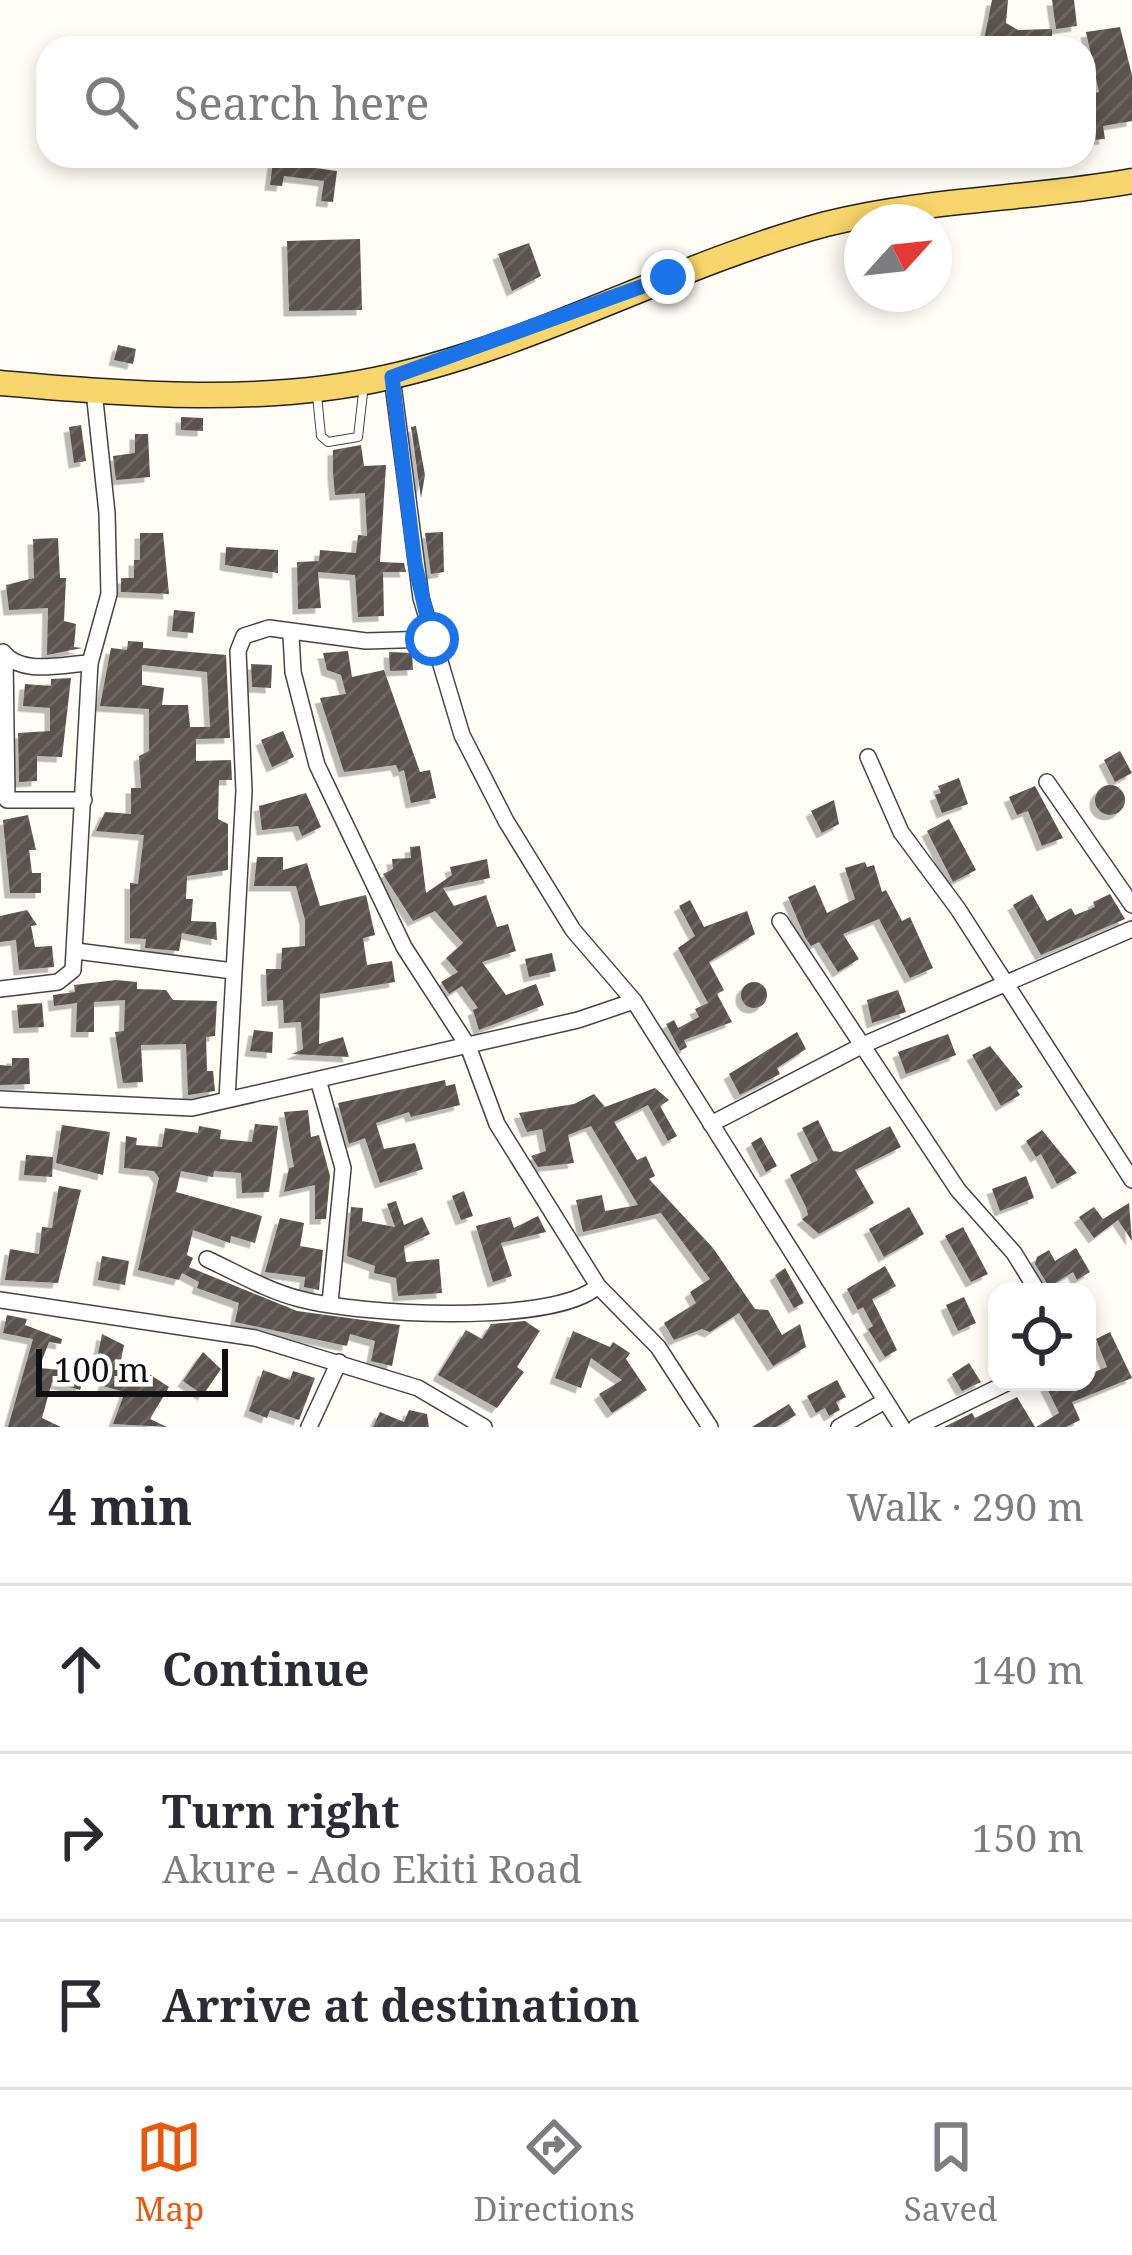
<!DOCTYPE html>
<meta charset="utf-8">
<style>
body{margin:0;font-family:"Noto Serif",serif;background:#f7f7f7;color:#2b2b33}
.controls{position:absolute;right:36px;bottom:36px;display:grid;overflow:hidden;border-radius:24px;box-shadow:0 6px 18px #0003}
.controls button{width:108px;height:108px;display:grid;place-items:center;padding:0;border:0;border-bottom:3px solid #e1e1e2;background:#fff;color:#2b2b33;font:60px sans-serif}
.compass{position:absolute;left:844px;top:204px;width:108px;height:108px;border-radius:50%;background:#fff;box-shadow:0 6px 18px #0003;rotate:63deg}
.scale{position:absolute;left:36px;bottom:30px;width:192px;box-sizing:border-box;padding-left:12px;border:6px solid #111;border-top:0;font-size:33px;line-height:42px;white-space:nowrap;color:#111;-webkit-text-stroke:9px #fff;paint-order:stroke}
.stop{position:absolute;width:36px;height:36px;margin:-27px;border:9px solid #1a73e8;border-radius:50%;background:#fff}
.stop.end{background:#1a73e8;border-color:#fff;box-shadow:0 3px 12px #0008}
.list{margin:0;padding:0;list-style:none}
h2{display:flex;justify-content:space-between;align-items:center;height:156px;margin:0;padding:0 48px;font-size:51px}
h2 small{font-size:39px;font-weight:400;color:#7c7c81}
.list li{display:grid;grid-template-columns:78px 1fr auto;gap:36px;align-items:center;box-sizing:border-box;height:168px;padding:0 48px;border-top:3px solid #e1e1e2}
.list b{display:block;font-size:45px;white-space:nowrap}
.list p{margin:0;font-size:39px;white-space:nowrap;color:#7c7c81}
.list em{font-size:39px;font-style:normal;color:#7c7c81}
.icon{flex:none;width:66px;height:66px;fill:none;stroke:currentColor;stroke-width:2;stroke-linecap:round;stroke-linejoin:round}
.map{position:relative;flex:none;width:1132px;height:1427px;overflow:hidden}
.search{position:absolute;background:#fff;box-shadow:0 6px 18px #0003;left:36px;right:36px;top:36px;height:132px;display:flex;align-items:center;gap:30px;box-sizing:border-box;padding:0 42px;border-radius:36px;color:#7c7c81;font-size:45px}
.sheet{height:660px;background:#fff}
nav{display:flex;justify-content:space-around;align-items:center;box-sizing:border-box;height:168px;border-top:3px solid #e1e1e2;background:#fff;font-size:33px;color:#7c7c81}
nav a{display:grid;justify-items:center;gap:6px}
nav .on{color:#ea580c}
.map>svg:first-child{display:block}
</style>
<div class="map">
<svg width="1132" height="1427" viewBox="0 0 1132 1427">
<defs>
<pattern id="building-hatch" width="6" height="6" patternUnits="userSpaceOnUse" patternTransform="scale(3)"><rect width="6" height="6" fill="#5a524d"/><path d="M-1 1l2-2M0 6l6-6M5 7l2-2" fill="none" stroke="#6d6662"/></pattern>
<filter id="shadow"><feDropShadow dx="-5.5" dy="5.5" stdDeviation="0" flood-color="#0004"/></filter>
</defs>
<rect width="100%" height="100%" fill="#fffdf5"/>
<g fill="url(#building-hatch)" fill-rule="evenodd" filter="url(#shadow)">
<polygon points="992,0 1008,0 1006,23 1018,30 1052,29 1052,47 984,40"/>
<polygon points="1052,0 1074,0 1077,26 1056,29"/>
<polygon points="1120,27 1132,75 1132,121 1103,126 1105,139 1091,140 1089,124 1084,125 1084,95 1099,92 1086,32"/>
<polygon points="273,162 337,171 333,202 321,201 324,181 284,176 282,186 270,185"/>
<polygon points="360,239 362,310 289,311 287,241"/>
<polygon points="529,243 541,276 512,291 498,254"/>
<polygon points="118,345 136,349 133,364 114,360"/>
<polygon points="181,417 203,418 203,431 181,430"/>
<polygon points="81,425 86,461 74,463 69,427"/>
<polygon points="416,426 425,475 421,498 411,427"/>
<polygon points="135,434 148,434 150,477 116,480 113,456 135,453"/>
<polygon points="361,445 364,466 386,465 380,562 404,563 406,572 383,572 384,616 358,617 355,575 318,572 321,608 298,609 297,562 319,561 320,550 356,553 358,535 367,536 365,493 335,495 333,473 333,450"/>
<polygon points="443,532 444,572 431,574 425,533"/>
<polygon points="140,533 163,533 169,594 121,592 121,578 134,578 134,560 140,560"/>
<polygon points="58,538 60,578 66,578 64,621 76,624 74,647 82,648 47,655 48,608 9,610 6,585 34,578 33,539"/>
<polygon points="226,547 278,550 278,573 225,565"/>
<polygon points="174,610 195,612 193,633 172,631"/>
<path d="M128 641 143 642V648L226 655 230 738 196 739V761L231 760 232 780H219L218 819 228 824V870L187 876 186 899H193L191 921 216 922 217 940 182 933 179 951 145 948 146 939 130 938V883L138 884 144 835 96 831 105 812 131 814V788H141L139 756 149 751V709L100 706 111 648 127 650ZM142 665 207 672 210 727H190L188 705H162L164 688 142 685Z"/>
<polygon points="348,651 352,677 384,670 420,772 430,770 436,798 411,803 404,770 399,772 396,765 344,772 320,698 346,694 341,675 327,670 323,653"/>
<polygon points="389,652 412,653 413,670 390,671"/>
<polygon points="251,664 272,665 271,688 252,687"/>
<polygon points="71,678 62,757 37,756 37,781 19,782 18,733 50,731 50,708 23,706 25,684 51,686 51,679"/>
<polygon points="283,731 294,757 272,767 261,740"/>
<polygon points="1120,751 1132,773 1115,782 1104,760"/>
<polygon points="959,778 968,804 942,813 935,795 941,793 938,786"/>
<circle cx="1110" cy="800" r="15"/>
<polygon points="1035,786 1063,838 1042,846 1028,811 1017,815 1009,797"/>
<polygon points="306,793 321,827 302,836 298,826 262,830 259,806"/>
<polygon points="834,800 839,824 822,833 811,811"/>
<polygon points="28,815 36,850 29,850 32,873 41,873 41,893 10,893 3,820"/>
<polygon points="949,819 976,870 953,882 927,831"/>
<polygon points="420,846 426,893 452,875 450,867 487,859 490,878 443,888 454,906 486,895 497,927 508,924 516,951 482,962 506,995 536,984 544,1005 479,1030 473,1010 478,1008 462,986 449,994 441,982 458,972 446,958 463,943 435,911 413,921 383,874 393,869 392,859 411,858 410,847"/>
<polygon points="257,857 283,857 283,870 307,863 320,906 366,895 375,935 363,938 367,965 392,961 395,982 320,994 319,1044 343,1037 349,1057 292,1054 303,1049 301,1022 284,1023 283,1000 267,1001 266,969 281,969 282,948 305,946 305,920 296,886 254,886"/>
<polygon points="865,862 867,867 874,865 882,892 886,890 902,921 910,917 933,968 910,978 879,919 843,934 859,959 838,972 819,942 811,946 805,937 788,897 815,885 827,913 855,899 845,868"/>
<polygon points="1032,894 1047,921 1071,908 1075,915 1095,907 1093,902 1110,894 1125,919 1041,955 1013,905"/>
<polygon points="690,900 704,927 747,911 755,934 709,962 724,990 717,994 732,1022 684,1040 687,1047 680,1051 666,1024 674,1020 678,1028 699,1017 695,1009 708,1003 678,948 695,936 679,906"/>
<polygon points="27,910 37,925 31,926 35,947 52,946 54,967 19,970 16,940 0,942 0,916"/>
<polygon points="552,953 556,971 529,977 525,959"/>
<polygon points="116,980 137,982 137,989 166,990 173,1000 217,1001 215,1036 206,1037 207,1071 213,1071 215,1091 188,1095 186,1044 141,1045 143,1082 123,1083 115,1032 124,1031 125,1000 94,1002 94,1032 76,1032 77,1003 54,1006 53,995 75,992 74,985"/>
<circle cx="754" cy="995" r="13"/>
<polygon points="898,990 906,1012 872,1023 867,1000"/>
<polygon points="42,1003 44,1027 19,1028 17,1005"/>
<polygon points="254,1030 273,1032 272,1053 250,1051"/>
<polygon points="797,1032 806,1049 777,1068 780,1074 740,1095 729,1074"/>
<polygon points="948,1034 956,1055 906,1074 898,1052"/>
<polygon points="990,1046 1023,1087 1017,1090 1020,1095 1001,1106 972,1055"/>
<polygon points="12,1058 29,1058 30,1084 0,1085 0,1065 12,1066"/>
<polygon points="445,1080 446,1086 455,1084 460,1105 411,1117 409,1112 376,1123 384,1149 415,1143 423,1169 380,1183 365,1138 349,1144 338,1103"/>
<polygon points="655,1088 669,1100 660,1106 677,1136 668,1141 648,1105 614,1122 637,1160 646,1156 655,1176 649,1179 713,1248 755,1309 768,1310 782,1335 800,1324 806,1347 773,1366 739,1313 710,1332 702,1329 674,1340 664,1323 696,1303 690,1292 710,1279 661,1213 583,1232 576,1200 602,1195 605,1211 638,1205 591,1126 568,1135 574,1163 538,1167 531,1156 546,1151 542,1129 527,1132 519,1113 574,1104 594,1094 605,1107"/>
<polygon points="308,1110 311,1137 319,1135 330,1176 326,1219 315,1219 315,1185 284,1192 289,1168 294,1167 284,1112"/>
<polygon points="818,1120 833,1151 841,1152 890,1126 901,1147 855,1170 874,1203 819,1234 802,1219 808,1215 806,1207 790,1175 818,1160 802,1128"/>
<polygon points="255,1124 278,1126 269,1192 242,1193 241,1173 214,1171 213,1177 181,1171 176,1192 262,1216 255,1243 231,1236 230,1243 193,1230 187,1255 193,1258 189,1267 297,1311 400,1325 392,1366 371,1361 375,1341 350,1334 347,1346 235,1322 239,1303 197,1288 199,1282 182,1273 179,1280 138,1270 159,1178 154,1171 124,1168 126,1136 137,1138 136,1145 162,1147 165,1128 198,1133 199,1126 221,1130 220,1139 252,1142"/>
<polygon points="62,1125 110,1132 103,1175 56,1163"/>
<polygon points="1042,1130 1077,1173 1057,1184 1041,1154 1036,1157 1026,1141"/>
<polygon points="761,1137 777,1166 766,1172 751,1143"/>
<polygon points="26,1155 53,1157 52,1177 24,1175"/>
<polygon points="1026,1176 1034,1198 1000,1211 992,1189"/>
<polygon points="59,1186 81,1190 58,1283 5,1280 10,1249 39,1254 42,1227 52,1228"/>
<polygon points="464,1191 473,1216 461,1220 452,1196"/>
<polygon points="396,1201 404,1225 422,1217 430,1234 404,1246 406,1262 439,1259 442,1293 398,1296 396,1278 374,1273 375,1266 347,1256 351,1207 363,1208 362,1221 395,1227 387,1204"/>
<polygon points="1129,1203 1132,1241 1118,1220 1094,1238 1079,1217 1094,1207 1103,1219"/>
<polygon points="909,1207 924,1234 884,1257 869,1229"/>
<polygon points="538,1216 546,1232 501,1243 512,1276 493,1282 476,1226 510,1217 514,1228"/>
<polygon points="280,1218 304,1223 300,1246 323,1250 319,1290 304,1287 305,1277 265,1272"/>
<polygon points="963,1227 988,1274 971,1282 945,1236"/>
<polygon points="1076,1248 1090,1272 1077,1280 1073,1272 1049,1287 1035,1264 1037,1257 1049,1250 1055,1261"/>
<polygon points="102,1256 129,1261 125,1285 98,1280"/>
<polygon points="885,1266 896,1286 872,1299 897,1350 885,1357 868,1329 873,1326 863,1307 858,1310 847,1289"/>
<polygon points="785,1268 804,1303 794,1308 775,1275"/>
<polygon points="964,1297 976,1323 958,1331 946,1305"/>
<polygon points="7,1315 27,1319 25,1325 62,1339 61,1344 49,1342 39,1368 86,1372 80,1390 52,1382 42,1418 61,1427 8,1427 33,1339 3,1333"/>
<polygon points="525,1321 540,1331 517,1367 524,1372 497,1408 438,1375 466,1330 482,1339 491,1324"/>
<polygon points="573,1331 610,1347 613,1342 630,1353 626,1359 647,1390 612,1413 599,1394 622,1380 591,1358 581,1388 555,1378"/>
<polygon points="1110,1332 1132,1378 1072,1402 1080,1420 1066,1427 1036,1427 1059,1413 1044,1382 1087,1382 1087,1375 1107,1367 1096,1339"/>
<polygon points="102,1334 124,1345 118,1375 140,1380 146,1372 169,1387 150,1419 167,1427 113,1424 125,1392 103,1386 106,1373 95,1370"/>
<polygon points="203,1352 221,1369 203,1395 183,1381"/>
<polygon points="969,1363 981,1382 962,1391 952,1374"/>
<polygon points="263,1370 290,1380 293,1371 315,1378 299,1420 270,1410 267,1418 249,1411"/>
<polygon points="837,1380 846,1397 836,1402 840,1410 829,1416 825,1408 816,1413 807,1396"/>
<polygon points="1017,1397 1035,1427 944,1427 972,1413 975,1418"/>
<polygon points="789,1404 796,1415 776,1427 752,1427"/>
<polygon points="409,1410 427,1414 429,1427 373,1427 380,1412 404,1422"/>
</g>
<g fill="none" stroke-linecap="round" stroke-linejoin="round">
<g stroke="#444" stroke-width="10">
<polyline id="lane" points="317,395 321,436 328,442 358,437 364,384"/>
</g>
<g stroke="#444" stroke-width="18">
<g id="street">
<polyline points="392,377 421,598 462,735 506,821 573,930 634,1001 902,1427"/>
<polyline points="291,635 293,672 317,765 404,947 468,1046 497,1124 598,1286 658,1347 710,1427"/>
<path d="M3 652C21 676 63 664 90 663"/>
<polyline points="5,656 7,800 84,800"/>
<polyline points="868,757 901,832 958,909 1132,1180"/>
<polyline points="1047,782 1132,905"/>
<polyline points="780,921 958,1190 1014,1253 1038,1292"/>
<polyline points="76,951 233,971"/>
<polyline points="0,989 58,982 73,970 90,663 109,594 107,513 94,391"/>
<polyline points="319,1083 343,1168 330,1303"/>
<polyline points="0,1099 192,1108 578,1020 634,1001"/>
<polyline points="227,1099 244,791 238,651 244,636 269,628 366,641 432,639"/>
<polyline points="711,1124 863,1045 1132,929"/>
<path d="M207 1259C237 1273 268 1291 300 1299 359 1315 554 1326 598 1286"/>
<polyline points="0,1300 255,1338 418,1388 484,1427"/>
<polyline points="309,1427 339,1362"/>
<polyline points="839,1427 885,1401"/>
<polyline points="916,1427 1009,1382"/>
</g>
</g>
<g stroke="#222" stroke-width="27">
<path id="primary" d="M0 383C128 394 262 406 389 377 540 343 677 264 826 224 925 199 1032 199 1132 181"/>
</g>
<use href="#lane" stroke="#fff" stroke-width="8"/>
<use href="#street" stroke="#fff" stroke-width="15"/>
<use href="#primary" stroke="#f9d66b" stroke-width="24"/>
</g>
<g fill="none" stroke-linecap="round" stroke-linejoin="round">
<polyline stroke="#1a73e8" stroke-width="15" points="432,639 415,564 392,377 668,277"/>
</g>
</svg>
<div class="controls">
<button><svg class="icon" aria-label="locate" viewBox="0 0 24 24"><circle cx="12" cy="12" r="6"/><path d="M12 2v4M12 18v4M2 12h4M18 12h4"/></svg></button>
</div>
<svg class="compass" viewBox="-18 -18 36 36"><path d="M0-13l5 13h-10z" fill="#e53935"/><path d="M0 13l5-13h-10z" fill="#7c7c81"/></svg>
<div class="scale">100 m</div>
<div class="stop" style="left:432px;top:639px"></div>
<div class="stop end" style="left:668px;top:277px"></div>
<div class="search"><svg class="icon" aria-label="search" viewBox="0 0 24 24"><circle cx="10" cy="10" r="6"/><path d="M15 15l6 6"/></svg>Search here</div>
</div>
<section class="sheet">
<h2>4 min<small>Walk · 290 m</small></h2>
<ul class="list">
<li><svg class="icon" aria-label="ahead" viewBox="0 0 24 24"><path d="M12 20V5M6 11l6-6 6 6"/></svg><div><b>Continue</b></div><em>140 m</em></li>
<li><svg class="icon" aria-label="right" viewBox="0 0 24 24"><path d="M7 20v-9h11M14 6l5 5-5 5"/></svg><div><b>Turn right</b><p>Akure - Ado Ekiti Road</p></div><em>150 m</em></li>
<li><svg class="icon" aria-label="arrive" viewBox="0 0 24 24"><path d="M6 21V4h12l-3 4 3 4H6"/></svg><div><b>Arrive at destination</b></div></li>
</ul>
</section>
<nav>
<a class="on"><svg class="icon" aria-label="map" viewBox="0 0 24 24"><path d="M3 6l6-2 6 2 6-2v14l-6 2-6-2-6 2zM9 4v14M15 6v14"/></svg>Map</a>
<a><svg class="icon" aria-label="directions" viewBox="0 0 24 24"><path d="M12 3l9 9-9 9-9-9zM9 14v-3h6M13 9l2 2-2 2"/></svg>Directions</a>
<a><svg class="icon" aria-label="saved" viewBox="0 0 24 24"><path d="M7 4h10v16l-5-4-5 4z"/></svg>Saved</a>
</nav>
